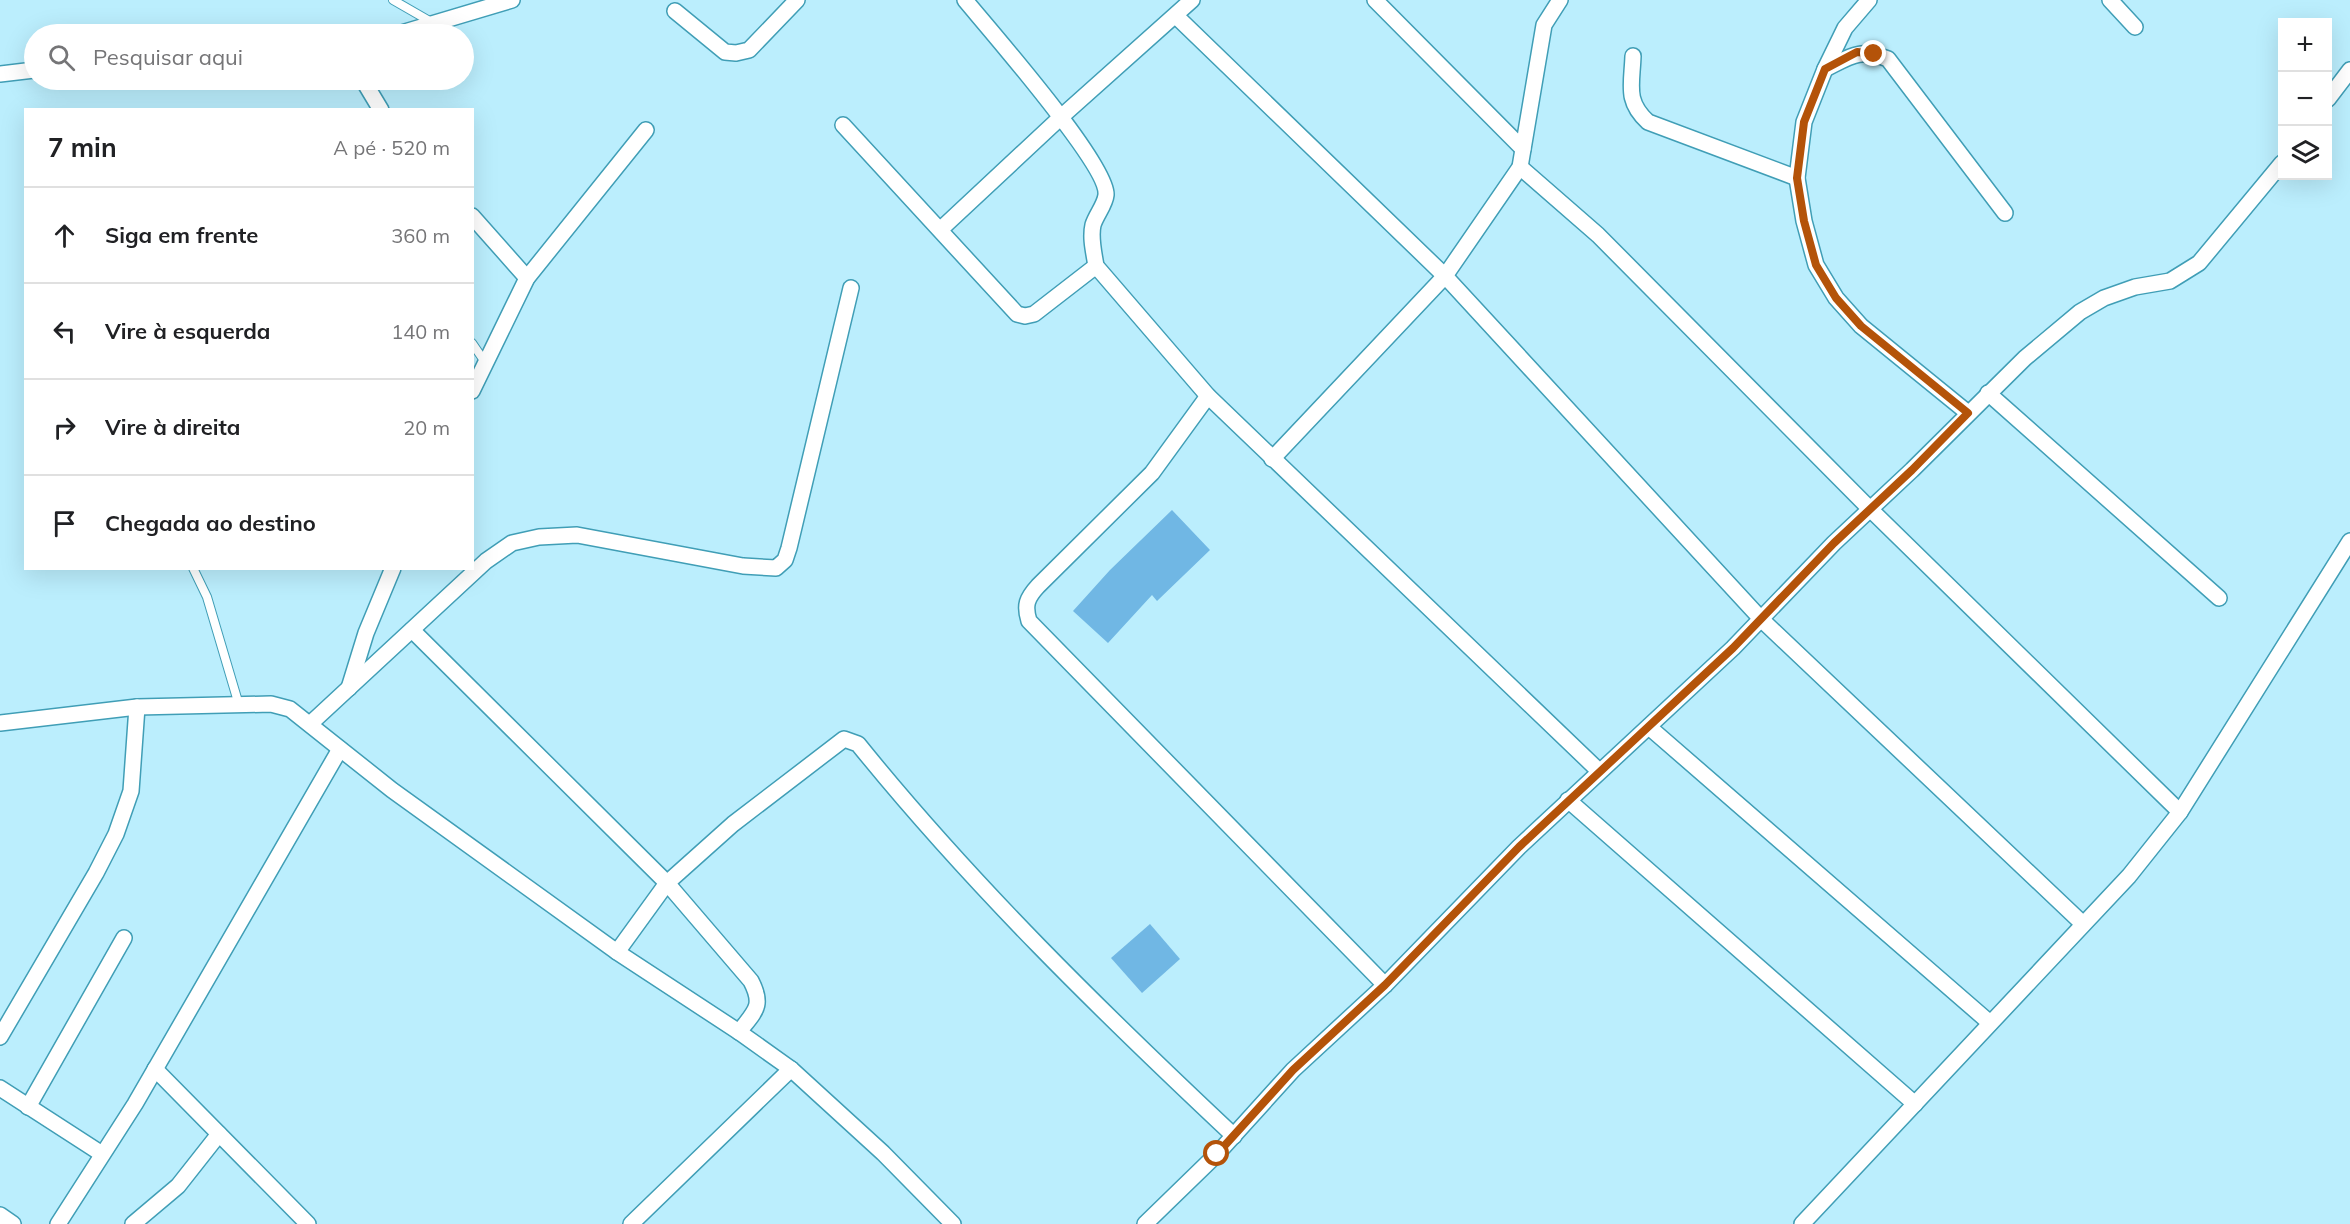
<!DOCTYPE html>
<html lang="pt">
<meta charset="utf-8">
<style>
body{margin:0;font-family:Mulish,sans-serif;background:#f2f2f2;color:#202124}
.controls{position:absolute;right:18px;top:18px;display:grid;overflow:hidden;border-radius:0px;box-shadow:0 6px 24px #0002}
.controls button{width:54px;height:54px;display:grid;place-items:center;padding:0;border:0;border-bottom:2px solid #e0e0e0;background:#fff;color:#202124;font:30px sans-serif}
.stop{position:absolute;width:18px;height:18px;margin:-14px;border:4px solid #b45309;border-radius:50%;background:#fff}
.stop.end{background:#b45309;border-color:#fff;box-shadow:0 2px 6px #0008}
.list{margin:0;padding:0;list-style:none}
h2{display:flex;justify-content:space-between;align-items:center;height:78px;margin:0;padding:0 24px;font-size:26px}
h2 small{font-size:20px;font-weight:400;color:#757577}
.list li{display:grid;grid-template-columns:39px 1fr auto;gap:18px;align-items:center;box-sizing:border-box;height:96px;padding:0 24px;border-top:2px solid #e0e0e0}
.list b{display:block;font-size:22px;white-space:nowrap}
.list em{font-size:20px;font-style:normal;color:#757577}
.icon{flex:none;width:33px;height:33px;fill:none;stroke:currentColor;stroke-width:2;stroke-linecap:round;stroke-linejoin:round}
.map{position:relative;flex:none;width:2350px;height:1224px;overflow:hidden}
.search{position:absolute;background:#fff;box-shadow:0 6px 24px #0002;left:24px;top:24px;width:450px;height:66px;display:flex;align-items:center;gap:15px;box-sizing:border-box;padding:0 21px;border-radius:33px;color:#757577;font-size:22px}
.panel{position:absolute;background:#fff;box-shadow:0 6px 24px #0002;left:24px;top:108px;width:450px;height:462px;border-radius:0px}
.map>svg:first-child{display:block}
</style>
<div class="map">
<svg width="2350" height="1224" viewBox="0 0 2350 1224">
<rect width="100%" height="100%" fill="#bbeefd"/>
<g fill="#70b7e4">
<polygon points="1172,510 1210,550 1157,601 1152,595 1108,643 1073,611 1110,570"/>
<polygon points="1150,924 1180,959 1142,993 1111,958"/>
</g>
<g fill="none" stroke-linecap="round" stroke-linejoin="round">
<g stroke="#409eb6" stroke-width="10">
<g id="service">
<polyline points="393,0 433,23"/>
<polyline points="472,343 485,362"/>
<polyline points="193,568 207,597 239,705"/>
</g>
</g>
<g stroke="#409eb6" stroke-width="18">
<g id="minor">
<path d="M965 0C989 29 1109 166 1106 195 1105 205 1096 215 1093 225 1090 238 1094 253 1096 266L1208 396 1599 771"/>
<polyline points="1375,0 1523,149"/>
<polyline points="1869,0 1845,28 1825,69 1804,122 1797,178 1804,221 1816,265 1836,298 1861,326 1968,413"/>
<polyline points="2110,0 2135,27"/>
<polyline points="675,11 725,52 736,53 749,50 797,0"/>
<polyline points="1176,16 1445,276 1762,620 2083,924"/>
<polyline points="398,34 512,0"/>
<path d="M1633 56C1632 85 1625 101 1648 122L1797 178"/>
<path d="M1825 69C1851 56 1859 48 1888 59L2005 213"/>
<polyline points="0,74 34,70"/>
<polyline points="363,80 381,110"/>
<polyline points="2328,99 2350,70"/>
<polyline points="843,125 1017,314 1025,316 1034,314 1096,266"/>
<polyline points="1520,167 1598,235 1870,509 2180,812"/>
<polyline points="472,216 527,278"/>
<polyline points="941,229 1061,117 1192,0"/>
<polyline points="472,391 527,278 646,130"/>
<polyline points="1988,393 2219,598"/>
<path d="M1208 396 1152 473 1038 586C1027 598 1024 605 1029 621L1385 985"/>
<polyline points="1272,459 1445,276 1520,167 1544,25 1560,0"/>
<path d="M412 630 667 883 751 981C764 1006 755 1011 739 1032"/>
<polyline points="349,688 366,633 393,568"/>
<polyline points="0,723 137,707 271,704 290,709 392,790 617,952 739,1032 791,1069 883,1153 953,1224"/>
<polyline points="310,724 486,561 512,543 539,537 577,535 743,566 776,568 785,560 789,548 851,288"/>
<polyline points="1649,727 1990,1023"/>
<polyline points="1568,800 1915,1104"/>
<path d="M617 952 667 883 733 824 844 739 858 744C972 885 1102 1012 1234 1136"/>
<polyline points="0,1037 96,873 116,834 131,791 137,707"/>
<polyline points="155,1069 308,1224"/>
<polyline points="0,1088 102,1154"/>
<polyline points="28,1107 124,938"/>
<polyline points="0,1215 13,1224"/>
<polyline points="58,1224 135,1104 340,749"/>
<polyline points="133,1224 178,1186 219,1134"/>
<polyline points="631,1224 791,1069"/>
<polyline points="1145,1224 1217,1154 1293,1070 1385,985 1519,847 1733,648 1834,543 1912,470 2025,358 2080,312 2104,298 2135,287 2170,281 2199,263 2282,163"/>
<polyline points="1802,1224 2129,876 2180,812 2350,541"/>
</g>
</g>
<use href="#service" stroke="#fff" stroke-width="8"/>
<use href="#minor" stroke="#fff" stroke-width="15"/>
</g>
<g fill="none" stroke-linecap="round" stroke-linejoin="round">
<polyline stroke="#b45309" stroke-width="8" points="1217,1154 1293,1070 1385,985 1519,847 1733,648 1834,543 1912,470 1968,413 1861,326 1836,298 1816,265 1804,221 1797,178 1804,122 1825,69 1857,52 1874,54"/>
</g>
</svg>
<div class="controls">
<button>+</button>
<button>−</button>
<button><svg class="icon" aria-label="layers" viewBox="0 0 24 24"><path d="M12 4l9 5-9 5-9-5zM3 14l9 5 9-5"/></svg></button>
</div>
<div class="stop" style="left:1217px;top:1154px"></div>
<div class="stop end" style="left:1874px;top:54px"></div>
<div class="search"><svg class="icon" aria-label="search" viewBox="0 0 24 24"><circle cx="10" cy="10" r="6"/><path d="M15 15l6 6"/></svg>Pesquisar aqui</div>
<section class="panel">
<h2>7 min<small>A pé · 520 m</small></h2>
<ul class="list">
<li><svg class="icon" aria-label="ahead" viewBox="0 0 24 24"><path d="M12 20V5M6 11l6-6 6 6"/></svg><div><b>Siga em frente</b></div><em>360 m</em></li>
<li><svg class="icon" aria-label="left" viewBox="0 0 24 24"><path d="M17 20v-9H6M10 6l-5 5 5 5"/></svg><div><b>Vire à esquerda</b></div><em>140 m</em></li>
<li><svg class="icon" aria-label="right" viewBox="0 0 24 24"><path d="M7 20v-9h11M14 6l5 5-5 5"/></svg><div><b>Vire à direita</b></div><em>20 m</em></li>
<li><svg class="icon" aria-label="arrive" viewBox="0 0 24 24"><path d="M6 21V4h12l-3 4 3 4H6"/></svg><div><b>Chegada ao destino</b></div></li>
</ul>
</section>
</div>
